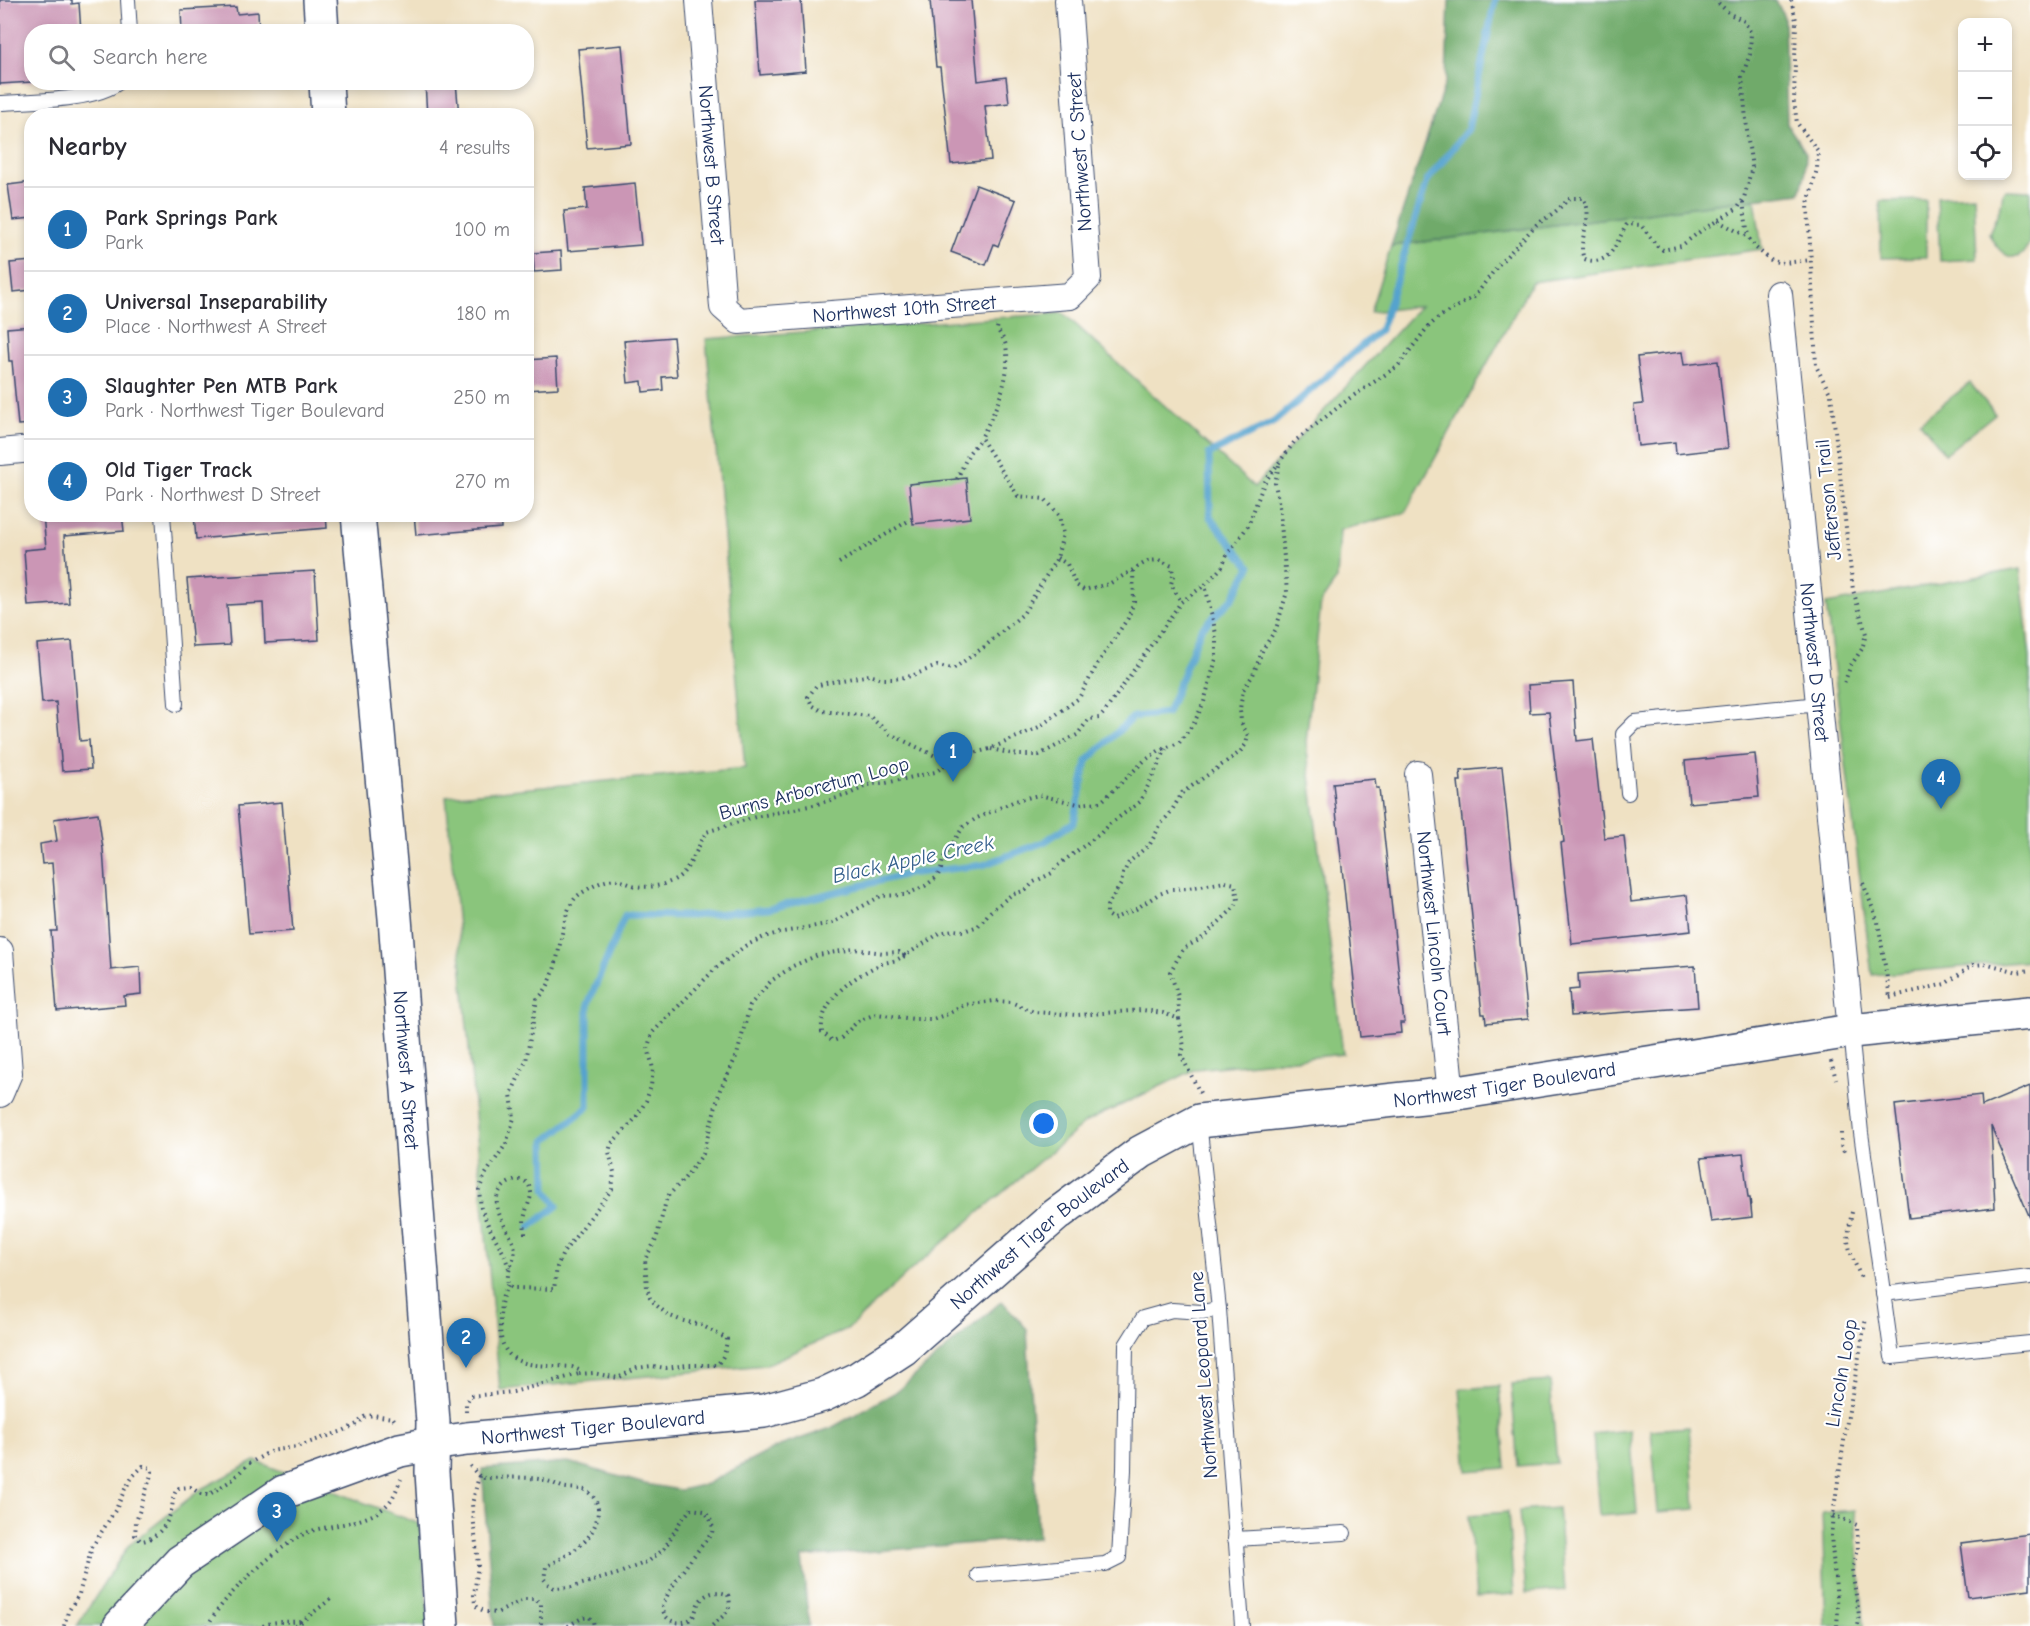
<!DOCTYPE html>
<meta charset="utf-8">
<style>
body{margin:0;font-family:"Comic Neue",sans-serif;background:#f2f2f3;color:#2b2b33}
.controls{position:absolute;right:18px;top:18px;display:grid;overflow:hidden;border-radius:12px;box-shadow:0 3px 9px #0003}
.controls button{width:54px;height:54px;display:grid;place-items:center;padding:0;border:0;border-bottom:2px solid #e1e1e2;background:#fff;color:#2b2b33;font:30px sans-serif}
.you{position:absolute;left:1044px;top:1124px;width:21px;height:21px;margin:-15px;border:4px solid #fff;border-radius:50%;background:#1a73e8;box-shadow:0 0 0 9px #1a73e833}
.badge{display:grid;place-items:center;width:39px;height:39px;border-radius:50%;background:#1f6fb2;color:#fff;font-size:20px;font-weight:700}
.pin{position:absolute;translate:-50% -50px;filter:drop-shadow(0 2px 3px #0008)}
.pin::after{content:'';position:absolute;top:32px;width:21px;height:18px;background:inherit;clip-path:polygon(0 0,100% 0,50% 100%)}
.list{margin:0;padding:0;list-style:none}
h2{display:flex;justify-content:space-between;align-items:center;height:78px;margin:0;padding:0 24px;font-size:26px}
h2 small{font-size:20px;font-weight:400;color:#7c7c81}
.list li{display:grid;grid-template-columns:39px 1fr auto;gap:18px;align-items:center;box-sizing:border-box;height:84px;padding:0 24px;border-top:2px solid #e1e1e2}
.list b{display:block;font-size:22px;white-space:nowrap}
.list p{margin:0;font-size:20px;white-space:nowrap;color:#7c7c81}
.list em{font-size:20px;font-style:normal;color:#7c7c81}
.icon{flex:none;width:33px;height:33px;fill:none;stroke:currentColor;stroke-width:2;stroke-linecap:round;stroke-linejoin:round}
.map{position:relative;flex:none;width:2030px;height:1626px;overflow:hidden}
.search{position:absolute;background:#fff;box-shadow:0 3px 9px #0003;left:24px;top:24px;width:510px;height:66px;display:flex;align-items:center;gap:15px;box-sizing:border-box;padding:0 21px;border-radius:24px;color:#7c7c81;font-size:22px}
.panel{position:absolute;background:#fff;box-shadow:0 3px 9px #0003;left:24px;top:108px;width:510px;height:414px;border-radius:24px}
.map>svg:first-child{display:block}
</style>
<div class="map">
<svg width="2030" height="1626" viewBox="0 0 2030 1626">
<rect width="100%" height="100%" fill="#fff"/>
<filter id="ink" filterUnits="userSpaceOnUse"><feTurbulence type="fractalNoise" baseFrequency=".0167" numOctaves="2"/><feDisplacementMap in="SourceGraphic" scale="12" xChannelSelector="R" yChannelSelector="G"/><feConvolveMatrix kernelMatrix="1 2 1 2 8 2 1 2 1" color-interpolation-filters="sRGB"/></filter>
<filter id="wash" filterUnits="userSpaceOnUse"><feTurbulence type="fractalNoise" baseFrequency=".008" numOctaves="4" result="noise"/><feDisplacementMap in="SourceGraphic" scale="24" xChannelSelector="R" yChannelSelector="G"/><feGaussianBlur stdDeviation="1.35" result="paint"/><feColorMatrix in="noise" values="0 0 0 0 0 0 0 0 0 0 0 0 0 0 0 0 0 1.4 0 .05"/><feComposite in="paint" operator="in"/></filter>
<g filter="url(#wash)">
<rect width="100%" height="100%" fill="#efe1c3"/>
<g fill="#8ac57b" stroke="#527a6c" stroke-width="1.5">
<path d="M2006 190 2030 191C2030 202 2030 236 2029 244 2017 271 1996 251 1989 233L2001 206 2003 192Z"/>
<polygon points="1974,195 1977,259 1940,261 1937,197"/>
<polygon points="1755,199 1762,249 1532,282 1405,513 1340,530 1337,579 1321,602 1306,742 1343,1054 1196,1069 1086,1122 912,1269 849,1328 765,1365 500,1390 446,796 745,768 706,339 1063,313 1254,487 1420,306 1370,312 1391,246"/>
<polygon points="1926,200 1926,257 1881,258 1880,201"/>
<polygon points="1970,383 1995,414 1945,454 1920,422"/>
<polygon points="2020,569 2030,657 2030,961 1872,975 1826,604"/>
<polygon points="1550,1381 1557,1463 1518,1466 1511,1384"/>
<polygon points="1499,1386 1506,1468 1467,1471 1460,1389"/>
<polygon points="1689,1427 1695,1509 1658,1512 1651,1430"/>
<polygon points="1630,1430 1637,1513 1599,1516 1593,1434"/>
<polygon points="255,1461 420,1524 429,1626 77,1626 128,1546 200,1490"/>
<polygon points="1558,1508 1565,1590 1526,1593 1519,1511"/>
<polygon points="1855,1510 1864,1626 1826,1626 1822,1513"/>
<polygon points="1508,1512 1514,1594 1476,1597 1469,1515"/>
</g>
<g fill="#6faa6b" stroke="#456c64" stroke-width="1.5">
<polygon points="1449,0 1776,0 1784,17 1787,124 1806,153 1805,175 1800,193 1391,246 1446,80"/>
<polygon points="1002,1301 1027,1329 1038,1538 802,1557 809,1626 494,1626 482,1469 568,1462 645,1484 680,1490 706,1484 777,1447 831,1428 896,1392"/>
</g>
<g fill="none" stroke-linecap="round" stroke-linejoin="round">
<polyline stroke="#55a3ce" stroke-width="7" points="530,1227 557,1206 546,1189 545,1141 588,1107 588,1004 625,915 691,916 768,909 907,874 983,865 1044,842 1074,822 1087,761 1133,717 1167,713 1201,629 1233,598 1250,567 1210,517 1209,454 1274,422 1381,329 1427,181 1468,129 1495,0"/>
</g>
<g id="blocks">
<g fill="#cb96b5">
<polygon points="0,0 72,0 72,4 79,3 81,32 32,32 32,82 0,84"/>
<polygon points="755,0 801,0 806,71 760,75"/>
<polygon points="930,0 971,0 978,81 1006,77 1009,103 985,106 991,160 951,164 940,67 936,67"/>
<polygon points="236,7 237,14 258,12 259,32 182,32 181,10"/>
<polygon points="622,45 631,144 587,148 578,49"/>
<polygon points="425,82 456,82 459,116 427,116"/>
<polygon points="32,182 32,218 13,220 8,185"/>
<polygon points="635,183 641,245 568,251 564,211 587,209 585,188"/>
<polygon points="976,185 1016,200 998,246 994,244 986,265 951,252"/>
<polygon points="561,251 562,270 534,272 533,253"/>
<polygon points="32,261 32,290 13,292 10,263"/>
<polygon points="32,326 32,424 18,425 12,361 9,361 7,328"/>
<polygon points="673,337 677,376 662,377 663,390 643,392 642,381 628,383 624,341"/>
<polygon points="1682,352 1684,365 1718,361 1728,448 1676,454 1675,442 1638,446 1634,405 1643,404 1637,357"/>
<polygon points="556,358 558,388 526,390 526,360"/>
<polygon points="966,478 970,518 913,524 909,484"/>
<polygon points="43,514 122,514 124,531 64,536 69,603 28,606 24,550 46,548"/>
<polygon points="194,514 326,514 327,528 196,539"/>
<polygon points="414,514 501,514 501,528 416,535"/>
<polygon points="315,571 319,640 265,643 263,603 227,605 230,645 193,647 187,579"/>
<polygon points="72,641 80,741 89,740 91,769 62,771 56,702 42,703 37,644"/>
<polygon points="1573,682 1577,741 1593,739 1604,838 1624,836 1631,902 1687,895 1691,931 1572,944 1561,843 1564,842 1549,712 1530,713 1528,685"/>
<polygon points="1755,754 1759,797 1689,803 1685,761"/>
<polygon points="1502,767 1528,1019 1486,1023 1485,1014 1482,1014 1458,781 1461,781 1460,771"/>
<polygon points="1375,779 1376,788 1379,788 1404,1023 1400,1023 1401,1033 1360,1037 1333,783"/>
<polygon points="282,802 293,931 249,934 238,806"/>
<polygon points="98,813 103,849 111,970 140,967 141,994 124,996 125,1005 57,1011 51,931 57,931 52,863 42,864 40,844 57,841 54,819"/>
<polygon points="1695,966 1698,1007 1571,1016 1569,990 1579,989 1578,974"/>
<polygon points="2030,1086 2030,1218 1991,1126 1995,1208 1909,1218 1895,1105 1981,1095 1982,1106"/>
<polygon points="1743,1154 1748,1198 1750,1198 1752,1217 1711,1222 1701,1158"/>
<polygon points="2030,1534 2030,1589 1968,1597 1961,1543"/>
</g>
</g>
</g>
<g filter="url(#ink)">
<use href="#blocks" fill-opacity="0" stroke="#3b4a6d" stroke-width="1.5"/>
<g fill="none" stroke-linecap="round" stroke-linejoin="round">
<g stroke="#3b4a6d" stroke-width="16">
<g id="lane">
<polyline points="128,0 130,32"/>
<path d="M0 103C30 101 96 101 119 82"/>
<polyline points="163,514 176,704"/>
<polyline points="1628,793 1623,734 1635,722 1819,704"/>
<polyline points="1851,1031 1861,1133 1892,1357 2030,1343"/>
<polyline points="1199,1121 1219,1309 1242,1626"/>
<polyline points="1883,1294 2030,1277"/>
<polyline points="1235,1539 1344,1533"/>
<polyline points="978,1575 1105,1564 1119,1557 1124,1470 1126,1345 1143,1318 1172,1310 1202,1312 1219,1309"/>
</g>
</g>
<g stroke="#3b4a6d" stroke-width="28">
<g id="street">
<path id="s1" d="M699 0 723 307 739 321 1070 296 1088 278 1068 0"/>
<path id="s2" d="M1779 294 1851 1031"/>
<polyline points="0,452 32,449"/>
<path id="s3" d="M1418 774 1451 1094"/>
<polyline points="0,951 9,1073 0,1094"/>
</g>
</g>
<g stroke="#3b4a6d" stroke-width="36">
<g id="secondary">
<polyline points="320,0 322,32"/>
<polyline points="326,82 328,116"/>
<path id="s4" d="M358 514 395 918 433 1422 432 1472 442 1626"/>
<path id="s5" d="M120 1626 180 1562 284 1492 400 1450 431 1444 467 1439 764 1411 823 1395 857 1379 903 1349 1056 1215 1141 1152 1199 1121 1451 1094 1851 1031 2030 1013"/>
</g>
</g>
<g stroke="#3b4a6d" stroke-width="4" stroke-dasharray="1.5 4.5" stroke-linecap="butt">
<polyline points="1791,0 1796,20 1794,102 1797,123 1818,151 1817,169 1808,204 1816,366 1831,395 1853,590 1866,634 1862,649 1851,665 1843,686"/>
<polyline points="1743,202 1748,236"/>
<polyline points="1718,221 1748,237 1756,248 1772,261 1784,263 1811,260"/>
<polyline points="957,479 969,453 981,438"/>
<polyline points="1057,558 1067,564 1076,585 1084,590 1109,584 1148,561 1159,560 1172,566 1173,576 1171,584 1181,602"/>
<polyline points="839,563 913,518"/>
<polyline points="991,749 1018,755 1039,755 1077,735 1089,719 1099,718 1104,713 1181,602 1205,585"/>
<path d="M950 763 890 734 869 716 822 711 812 705 808 697 816 686 826 683 869 675 883 679H893L911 676 937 666 953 669 984 647 1023 614 1057 558 1063 534 1059 515 1045 499 1018 496 981 438C995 411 1012 378 1006 346 1005 340 1000 334 997 329L998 324"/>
<polyline points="1863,883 1878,922 1890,997"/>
<polyline points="903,957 940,933 953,930 964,931 978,926 991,911 1011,895 1026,890 1034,882 1052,873 1057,866 1101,833 1107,826 1140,802 1166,749"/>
<polyline points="1890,997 1945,984 1973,965 1988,964 2018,972 2030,970"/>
<polyline points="1179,1019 1184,1047 1181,1055 1200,1093"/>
<polyline points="1831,1061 1836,1079"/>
<polyline points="1841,1133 1841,1145 1844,1152"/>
<path d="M1852 1212C1845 1247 1848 1246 1861 1278"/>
<path d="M525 1234C525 1227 523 1221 525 1215 526 1208 531 1200 531 1193 529 1170 500 1181 497 1198 495 1215 509 1230 514 1245 518 1258 505 1270 508 1285L513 1288 554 1289 557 1267 563 1253 612 1189 614 1172 609 1152 611 1144 635 1119 646 1101 651 1086 653 1069 648 1047 652 1033 716 968 745 946 764 937 778 933 832 923 881 896 905 895 925 886 937 877 941 869 943 859 963 827 977 818 1015 801 1039 795 1078 804 1101 802 1144 761 1160 750 1179 743 1194 723 1204 702 1216 659V634L1205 585 1222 567 1227 555 1248 526 1264 483 1295 441 1350 398 1398 366 1427 328 1439 317 1474 297 1500 263 1520 242 1536 225 1555 212 1570 198H1583C1596 218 1576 238 1584 259 1610 268 1616 243 1627 224L1641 225 1657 246 1663 250 1681 246 1702 230 1738 208 1744 198 1752 167 1748 141 1742 77 1750 54 1751 33 1744 21 1730 14 1715 0"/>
<path d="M509 1268 503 1252 489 1227 481 1208 479 1190 485 1175 506 1144 514 1118 511 1094 526 1061 537 999C566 975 555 911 580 894 588 889 599 882 609 880 620 878 626 884 636 886 651 889 673 884 683 873 693 861 699 845 706 832L755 817 814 805 847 795 871 784 886 783 935 772 961 756 990 749 1039 727 1079 698 1098 663 1128 618 1134 602 1133 571"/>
<path d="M508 1285C500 1298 500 1311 500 1325 500 1372 538 1364 572 1367L579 1370V1374L593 1373 618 1378 637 1368 652 1366 666 1368 687 1365H716C724 1359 726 1349 727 1339L701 1325 680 1320 668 1315 656 1305 650 1298 647 1288 645 1259 656 1240 667 1197 684 1179 703 1154 720 1090 737 1055 750 1005 771 981 793 966 818 955 854 949 884 953 899 952 904 955C897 962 888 961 879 965 853 977 819 1000 822 1032L833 1041 841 1038 858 1021 876 1014 914 1019H933L948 1014 964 1005 994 1001 1011 1002 1034 1012 1078 1015 1143 1010 1163 1013 1179 1019 1178 996 1170 972 1184 948 1201 939 1235 907 1238 900 1235 884 1225 882 1189 888 1172 889 1157 895 1136 909 1113 919 1107 915V906L1121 884 1123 874 1129 862 1150 844 1161 824 1171 812 1182 793 1240 752 1246 744 1248 736 1241 722 1240 709 1243 690 1253 675 1263 649 1276 629 1287 592 1280 512 1275 483 1279 465"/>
<polyline points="466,1412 466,1404 470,1396 513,1392 579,1374"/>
<path d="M470 1466 479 1476 484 1478C504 1478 525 1476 544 1480 550 1481 556 1485 562 1487 569 1489 578 1488 585 1490 593 1494 599 1504 598 1512 595 1542 570 1553 546 1567L544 1579 548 1584 554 1588 572 1587 617 1574 649 1561 664 1549 680 1522 691 1509 704 1511C710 1518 714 1524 712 1533 702 1545 660 1597 663 1610 666 1623 682 1626 692 1618 696 1614 696 1606 700 1601 707 1592 718 1590 728 1595 734 1611 722 1616 712 1626"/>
<polyline points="479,1476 472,1504 478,1565 474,1595 475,1604 478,1608 486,1612 497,1613 525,1599 535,1599 541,1604 541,1626"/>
<polyline points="1833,1515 1857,1525 1858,1550 1852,1569 1859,1615 1857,1626"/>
<path d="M64 1626 68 1612 79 1594 92 1547 116 1509 125 1489 133 1476 143 1466 151 1468 152 1472 136 1522 135 1535 141 1541C155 1540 168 1525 171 1511 174 1502 171 1495 179 1488L190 1487 201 1494 208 1495 232 1480 248 1464 271 1451 296 1447 343 1431 357 1424 364 1417 373 1415 393 1418 396 1422"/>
<path d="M208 1626C218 1600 284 1540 311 1531 337 1523 373 1524 391 1500 395 1494 398 1486 401 1479"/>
<path d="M263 1626C274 1620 288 1623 300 1621"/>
<polyline points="296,1626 332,1598"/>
<polyline points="568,1626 582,1618 589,1617 593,1621 594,1626"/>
<polyline points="1837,1626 1838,1609 1831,1536 1833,1515 1846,1427 1866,1318"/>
</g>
<use href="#lane" stroke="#fff" stroke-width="14"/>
<use href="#street" stroke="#fff" stroke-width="26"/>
<use href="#secondary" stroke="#fff" stroke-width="33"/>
</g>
</g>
<g text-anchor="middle" stroke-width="4.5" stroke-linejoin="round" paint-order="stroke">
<g font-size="20" fill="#1b2f5e" stroke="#fff">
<text transform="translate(1079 152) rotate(-94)" y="7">Northwest C Street</text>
<text dy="7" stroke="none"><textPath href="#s1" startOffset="165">Northwest B Street</textPath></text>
<text dy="7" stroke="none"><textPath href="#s1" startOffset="495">Northwest 10th Street</textPath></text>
<text transform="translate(1828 500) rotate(-96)" y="7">Jefferson Trail</text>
<text dy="7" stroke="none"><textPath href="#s2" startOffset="370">Northwest D Street</textPath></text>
<text transform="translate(814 788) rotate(-15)" y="7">Burns Arboretum Loop</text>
<text dy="7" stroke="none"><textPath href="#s3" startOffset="160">Northwest Lincoln Court</textPath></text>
<text dy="7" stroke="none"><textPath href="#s4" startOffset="558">Northwest A Street</textPath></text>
<text dy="7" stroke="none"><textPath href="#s5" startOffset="1539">Northwest Tiger Boulevard</textPath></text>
<text dy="7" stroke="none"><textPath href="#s5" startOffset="1035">Northwest Tiger Boulevard</textPath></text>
<text transform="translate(1841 1373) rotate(-80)" y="7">Lincoln Loop</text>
<text transform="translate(1203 1375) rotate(-94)" y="7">Northwest Leopard Lane</text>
<text dy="7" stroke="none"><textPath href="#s5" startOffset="531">Northwest Tiger Boulevard</textPath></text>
</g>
<g font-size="21" font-style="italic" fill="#325d8b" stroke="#fff">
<text transform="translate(913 859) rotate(-12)" y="7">Black Apple Creek</text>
</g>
</g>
</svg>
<div class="controls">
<button>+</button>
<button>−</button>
<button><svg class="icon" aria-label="locate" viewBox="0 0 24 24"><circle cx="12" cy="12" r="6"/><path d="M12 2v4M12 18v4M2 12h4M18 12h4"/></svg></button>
</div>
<div class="you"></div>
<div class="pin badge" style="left:953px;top:782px">1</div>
<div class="pin badge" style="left:466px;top:1368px">2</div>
<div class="pin badge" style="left:277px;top:1542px">3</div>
<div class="pin badge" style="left:1941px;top:809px">4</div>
<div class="search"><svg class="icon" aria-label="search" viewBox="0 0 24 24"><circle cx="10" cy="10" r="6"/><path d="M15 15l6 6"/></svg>Search here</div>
<section class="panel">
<h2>Nearby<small>4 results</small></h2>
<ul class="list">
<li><span class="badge">1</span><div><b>Park Springs Park</b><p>Park</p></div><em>100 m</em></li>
<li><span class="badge">2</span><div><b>Universal Inseparability</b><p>Place · Northwest A Street</p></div><em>180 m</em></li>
<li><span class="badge">3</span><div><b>Slaughter Pen MTB Park</b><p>Park · Northwest Tiger Boulevard</p></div><em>250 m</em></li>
<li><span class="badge">4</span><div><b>Old Tiger Track</b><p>Park · Northwest D Street</p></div><em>270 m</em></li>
</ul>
</section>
</div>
